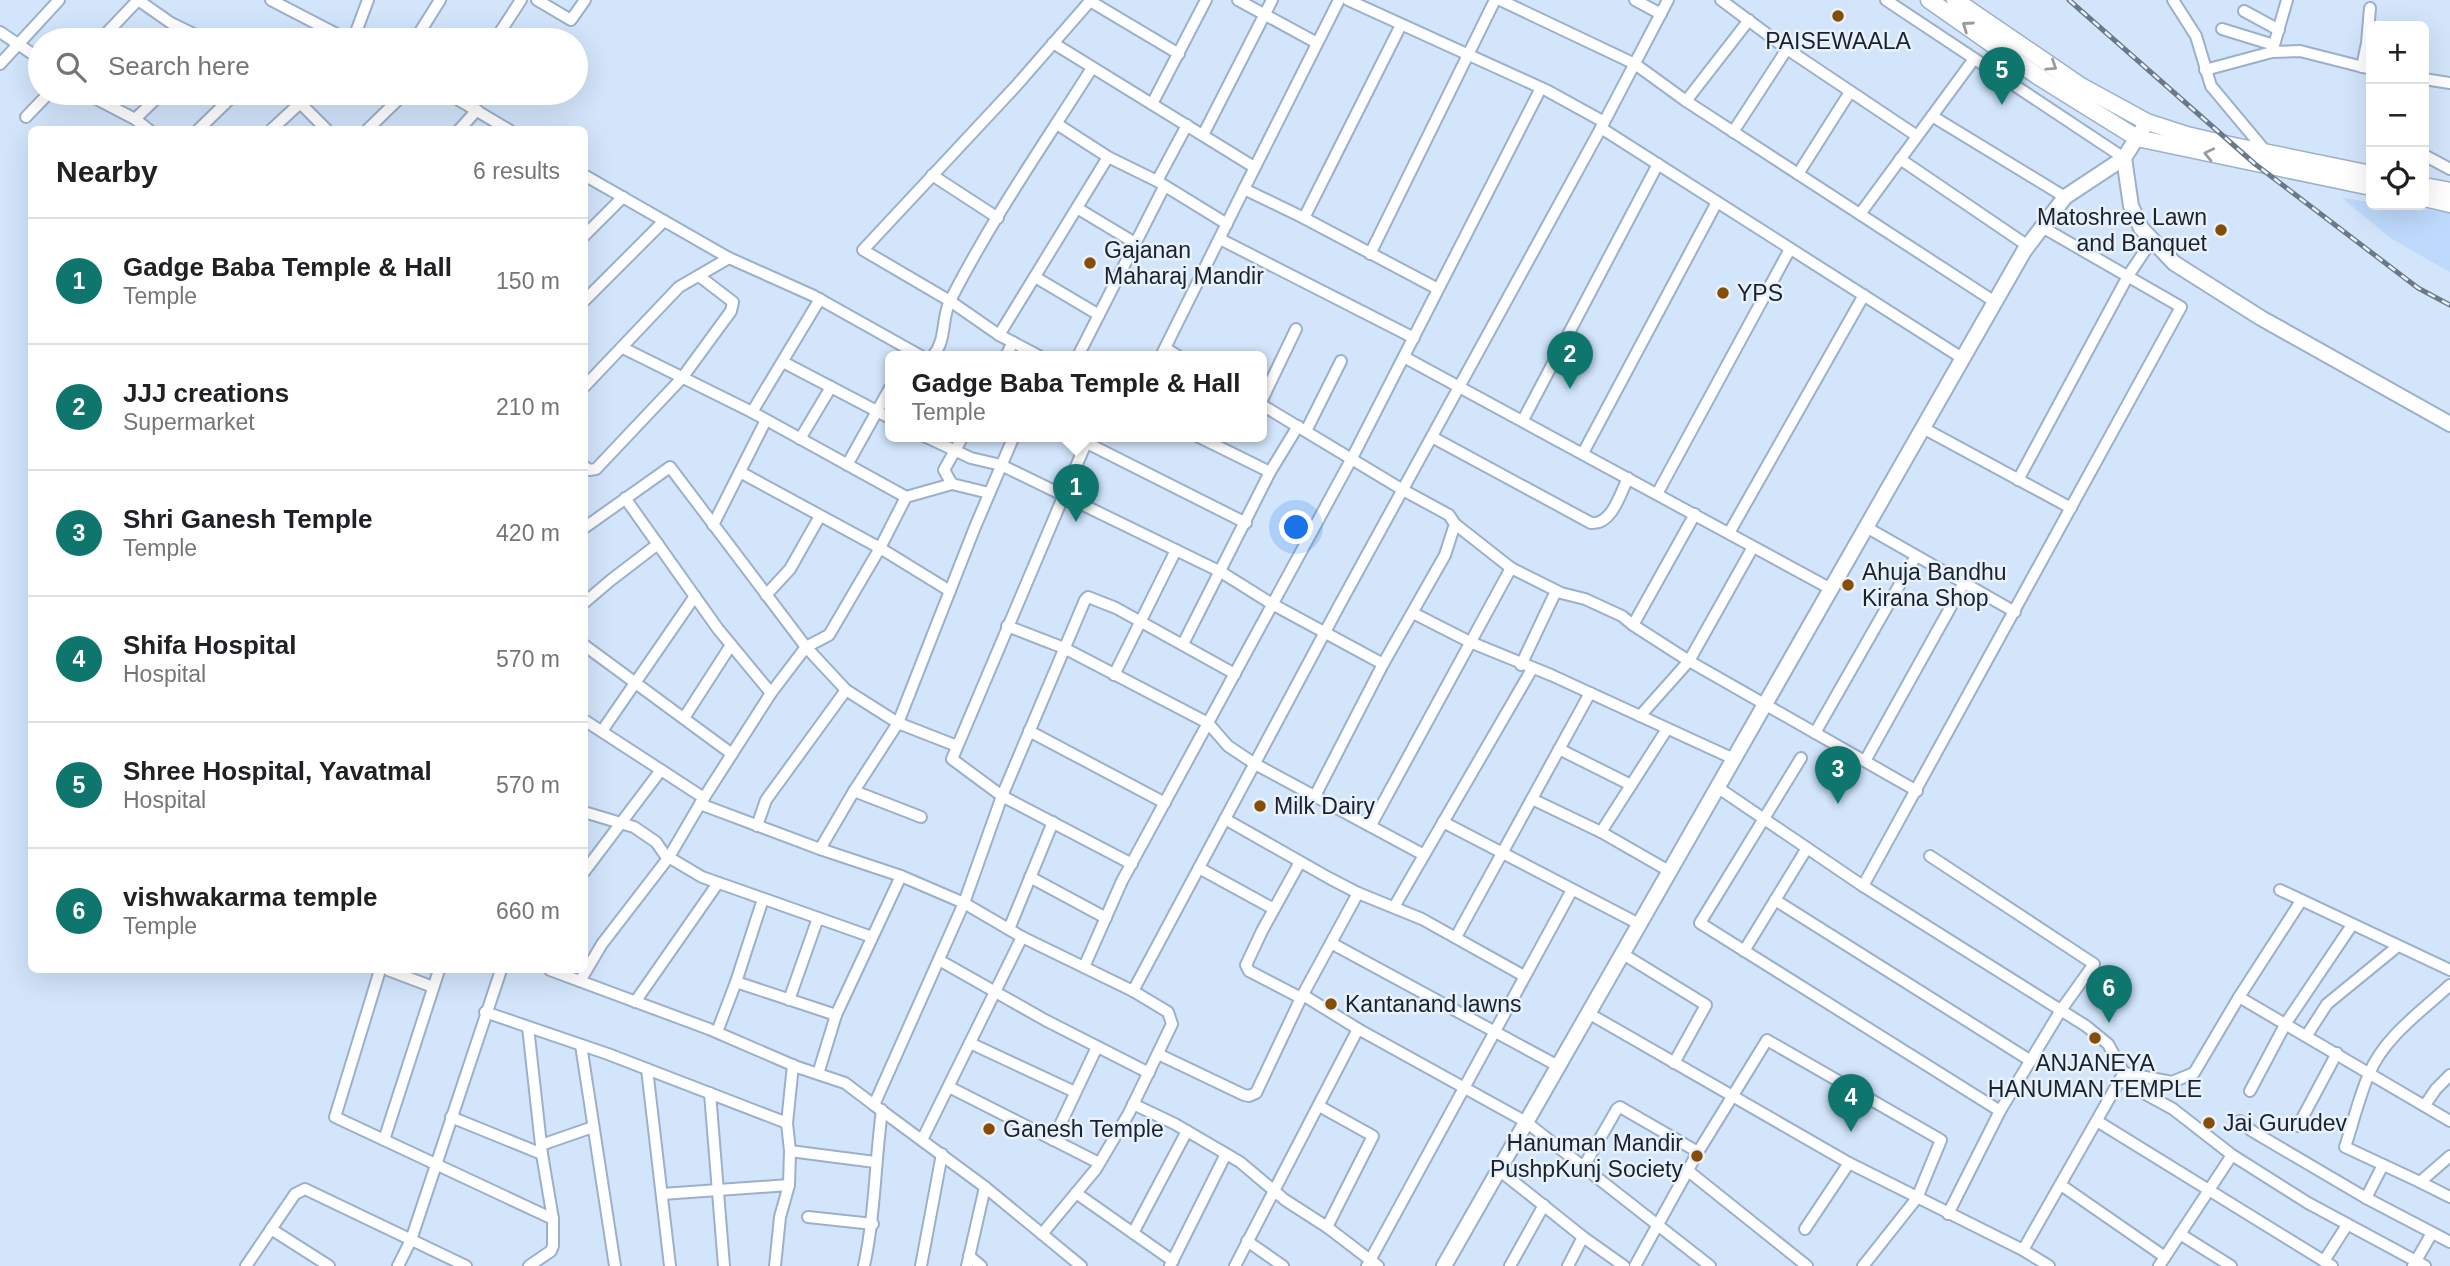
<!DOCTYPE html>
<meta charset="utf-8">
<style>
body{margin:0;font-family:Arial,sans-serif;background:#f6f6f6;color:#202124}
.controls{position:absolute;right:21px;top:21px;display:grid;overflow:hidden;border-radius:10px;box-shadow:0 7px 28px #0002}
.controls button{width:63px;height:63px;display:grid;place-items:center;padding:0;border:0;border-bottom:2px solid #e0e0e0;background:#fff;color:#202124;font:35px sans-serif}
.you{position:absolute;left:1297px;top:528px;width:24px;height:24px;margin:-18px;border:5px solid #fff;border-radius:50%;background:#1a73e8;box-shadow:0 0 0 10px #1a73e833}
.badge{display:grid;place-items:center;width:46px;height:46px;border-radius:50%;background:#0f766e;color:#fff;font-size:23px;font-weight:700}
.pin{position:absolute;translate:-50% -58px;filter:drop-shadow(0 2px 4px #0008)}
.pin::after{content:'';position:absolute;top:37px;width:24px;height:21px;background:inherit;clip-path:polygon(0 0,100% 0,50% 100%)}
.popup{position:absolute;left:885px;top:351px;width:382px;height:91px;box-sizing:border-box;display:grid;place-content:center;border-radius:10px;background:#fff;filter:drop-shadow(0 2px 5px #0005);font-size:23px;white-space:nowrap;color:#757577}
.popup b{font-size:26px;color:#202124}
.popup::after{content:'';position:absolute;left:50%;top:100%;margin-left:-14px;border:14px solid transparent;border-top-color:#fff}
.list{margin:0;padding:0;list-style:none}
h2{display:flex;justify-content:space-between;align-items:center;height:91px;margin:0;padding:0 28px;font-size:30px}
h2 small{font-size:23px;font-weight:400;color:#757577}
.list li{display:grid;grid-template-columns:46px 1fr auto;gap:21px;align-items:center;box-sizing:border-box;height:126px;padding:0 28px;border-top:2px solid #e0e0e0}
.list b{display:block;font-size:26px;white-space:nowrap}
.list p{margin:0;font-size:23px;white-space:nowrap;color:#757577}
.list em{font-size:23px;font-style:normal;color:#757577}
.icon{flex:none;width:38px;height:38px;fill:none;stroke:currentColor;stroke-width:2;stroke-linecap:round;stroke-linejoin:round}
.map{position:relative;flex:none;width:2450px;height:1266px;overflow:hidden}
.search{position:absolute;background:#fff;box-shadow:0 7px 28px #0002;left:28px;top:28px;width:560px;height:77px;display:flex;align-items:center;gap:18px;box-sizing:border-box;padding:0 24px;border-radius:38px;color:#757577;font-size:26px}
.panel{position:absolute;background:#fff;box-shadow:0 7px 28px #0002;left:28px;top:126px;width:560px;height:847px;border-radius:10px}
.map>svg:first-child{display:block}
</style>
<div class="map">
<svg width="2450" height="1266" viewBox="0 0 2450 1266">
<rect width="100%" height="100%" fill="#d2e5fb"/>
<polygon fill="#bdd9fb" points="2342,198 2371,202 2371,205 2390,205 2450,213 2450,272 2392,239"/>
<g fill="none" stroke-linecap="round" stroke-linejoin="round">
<g stroke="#9bb0cb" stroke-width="14">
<g id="street">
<polyline points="271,0 348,40"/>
<polyline points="537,0 571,20 585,0"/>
<polyline points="1238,0 1317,43"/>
<polyline points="1339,0 1244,189 1304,218 1438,289"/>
<polyline points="1348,0 1546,90 1604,122"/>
<polyline points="1500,0 1635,64 1686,101 1995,302"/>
<polyline points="1635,0 1661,14"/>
<polyline points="1721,0 1787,49 1917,136"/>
<polyline points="1886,0 2124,158"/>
<polyline points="2173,0 2196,36 2211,86 2267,153"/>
<polyline points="1090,1 1179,54"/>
<polyline points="2244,11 2279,30"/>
<polyline points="2222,29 2274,45"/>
<polyline points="0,32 40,59"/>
<polyline points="100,40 138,0 171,23 206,40"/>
<polyline points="353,40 368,0"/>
<polyline points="418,40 420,32 440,0"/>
<polyline points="495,40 521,0"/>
<polyline points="1053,43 1254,167"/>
<polyline points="2272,52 2287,0"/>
<polyline points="0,64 59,0"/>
<polyline points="2362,67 2367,43 2370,8"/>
<polyline points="2205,70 2272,52 2300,51 2371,69"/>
<polyline points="2424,79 2450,83"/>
<polyline points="85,93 135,119 149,130"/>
<polyline points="290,93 327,130"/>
<polyline points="447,93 509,130"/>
<polyline points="1686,101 1749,20"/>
<polyline points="1152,104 1206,0"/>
<polyline points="1932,116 2065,197"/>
<polyline points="26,117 49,93"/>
<polyline points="135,119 162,93"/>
<polyline points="1057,124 1108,157 1157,181 1227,224"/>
<polyline points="1601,128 1962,358"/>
<polyline points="198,130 236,93"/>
<polyline points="271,130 311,93"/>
<polyline points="367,130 405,93"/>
<polyline points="459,130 477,110"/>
<polyline points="1733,132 1787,49"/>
<polyline points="1203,135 1272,0"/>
<polyline points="2424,155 2450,169"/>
<polyline points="1900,159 2028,246"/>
<polyline points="1798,174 1850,92"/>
<polyline points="584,175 729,258 814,296 921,356"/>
<polyline points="932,175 998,218"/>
<polyline points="1157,181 1187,125"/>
<polyline points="1077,208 1135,243"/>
<polyline points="1860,214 1974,59"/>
<polyline points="1304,218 1401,25"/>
<polyline points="584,236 623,197"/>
<polyline points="1220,239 1414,338"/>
<polyline points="1370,254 1495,0"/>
<polyline points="1035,277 1099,315"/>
<polyline points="584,301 664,221"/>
<polyline points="999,335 1108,157"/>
<polyline points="623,348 752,412 906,497"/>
<polyline points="1165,348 1178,356"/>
<path d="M933 356C947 339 941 319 950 301 991 220 1044 144 1092 68"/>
<polyline points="1006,356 1013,342"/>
<polyline points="1039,356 999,335 950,301 863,250 1016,86 1091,0"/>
<polyline points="1078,356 1164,187"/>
<polyline points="1161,356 1244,189"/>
<polyline points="1404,357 1831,589"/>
<polyline points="783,362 890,418"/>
<polyline points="584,387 679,287 729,258"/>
<polyline points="1262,400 1296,329"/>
<polyline points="1262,405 1403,490 1449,515 1455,524 1445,555 1383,664 1315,796"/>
<polyline points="752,412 820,299"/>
<polyline points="1523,420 1658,164"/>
<polyline points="1923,428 2071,508"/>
<polyline points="1306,431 1341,361"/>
<polyline points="924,436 971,458 1001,465 1221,572 1272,604 1383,664"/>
<polyline points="1014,436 975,527 898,723 854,791 820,849 901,876 964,903 874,1105 985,1187 1081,1266"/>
<polyline points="1073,436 1246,523"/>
<polyline points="1197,436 1270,472"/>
<path d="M1432 437 1591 523C1612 525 1620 494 1628 478"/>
<polyline points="800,439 831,387"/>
<polyline points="1086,443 952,759 1002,796 1132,864"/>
<polyline points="1583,453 1717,202"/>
<polyline points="847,465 890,388"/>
<polyline points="584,466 589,470 596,469 682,378 731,311 733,302 699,276"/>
<polyline points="740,472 880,548 950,591"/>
<polyline points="2018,480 2128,276 2152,240"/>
<polyline points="952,484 989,493"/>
<polyline points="1657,494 1790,249"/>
<polyline points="625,498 718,629 771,693"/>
<polyline points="1455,524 1511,568 1561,593 1585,599 1622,616 1633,625 1689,661 1917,791"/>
<polyline points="713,525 766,420"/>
<polyline points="1866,527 2015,612"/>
<polyline points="584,528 670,467 806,647 846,690 898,723 957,746"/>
<polyline points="1729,533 1864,295"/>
<polyline points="766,595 790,569 820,516"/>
<polyline points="584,603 611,580 658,544"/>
<polyline points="1413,613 1470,642 1551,675 1734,759"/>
<polyline points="1633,625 1695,514"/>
<polyline points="1007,626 1064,648 1208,723 1228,746 1255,764 1424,855"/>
<polyline points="1183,644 1270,472 1298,426"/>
<polyline points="584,645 732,754"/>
<polyline points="1521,665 1556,591"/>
<polyline points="1114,675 1176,550"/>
<polyline points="1640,716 1689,661 1753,547"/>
<polyline points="684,718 731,645"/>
<polyline points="584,720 704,798"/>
<polyline points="602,731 695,596"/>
<polyline points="1029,731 1165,803"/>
<polyline points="1815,733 1916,556"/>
<polyline points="1559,749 1631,785"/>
<polyline points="1801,758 1700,923 2000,1111"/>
<polyline points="1865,761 1964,583"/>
<polyline points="1717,787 1863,886 2086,1026 2108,1044 2124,1073"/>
<polyline points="854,791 921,817"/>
<polyline points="1532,799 1601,832 1669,871"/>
<polyline points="700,804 820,849"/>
<polyline points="584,812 634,827 656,842 665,855 702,877 872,937"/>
<polyline points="1225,819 1329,878 1358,893 1422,919 1524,976"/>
<polyline points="1443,822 1639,924"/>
<polyline points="1371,825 1511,568"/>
<polyline points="757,826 766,800 846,690"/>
<polyline points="1601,832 1667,729"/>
<polyline points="1930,856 2094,964 2061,1010 2000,1111 1948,1214"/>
<polyline points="1300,862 1262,931 1246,965 1249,971 1301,998"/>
<polyline points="1199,868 1274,909"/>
<polyline points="584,872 661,770"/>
<polyline points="1030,877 1106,918"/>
<polyline points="1863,886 2181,307 2042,227"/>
<polyline points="2280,890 2450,970"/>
<polyline points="1775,900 2031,1061"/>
<polyline points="1394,907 1532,669"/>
<polyline points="1009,929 1053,822"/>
<polyline points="1456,937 1590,693"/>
<polyline points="1331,943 1558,1066"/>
<polyline points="1744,951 1807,848"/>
<polyline points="1623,954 1706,1005 1674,1063"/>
<polyline points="939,960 1045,1020 1149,1073"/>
<polyline points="1084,967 1122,881 1352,458 1541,88"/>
<polyline points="380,970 335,1117 553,1219"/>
<polyline points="388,970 433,987"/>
<polyline points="550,970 709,1029 797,1067 845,1083 874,1105"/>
<polyline points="580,981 602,944 669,857 700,804 771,693 806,647 829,635 880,548 906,497 952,484 944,470 963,436"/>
<polyline points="736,982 836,1015"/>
<path d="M2450 985C2422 1011 2384 1037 2369 1074 2359 1097 2353 1123 2345 1147L2420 1182 2450 1156"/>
<polyline points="1133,991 1340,604 1601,128 1668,0"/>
<polyline points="1303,995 1358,1029 1526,1122 1710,1266"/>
<polyline points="2239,997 2450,1121"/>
<polyline points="789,1000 818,918"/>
<polyline points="635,1002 718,883"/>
<polyline points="485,1012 608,1054 787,1123"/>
<polyline points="1588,1013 1849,1163 2023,1250 2049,1266"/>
<polyline points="528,1027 542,1154 553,1219 553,1246 551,1251 529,1266"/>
<polyline points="717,1032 736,982 763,899"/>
<polyline points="2307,1035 2327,1004 2398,946"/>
<polyline points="970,1043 1075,1092"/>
<polyline points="581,1045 615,1266"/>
<polyline points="1158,1054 1244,1095 1249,1096 1256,1093 1301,998 1358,893"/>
<polyline points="793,1065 787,1123 790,1151 875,1162"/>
<polyline points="647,1069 670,1266"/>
<polyline points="2124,1073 2172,1082 2194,1073 2239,997 2301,901"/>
<polyline points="818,1074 836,1015 901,876"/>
<polyline points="2120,1080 2173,1109 2232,1155 2308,1203 2425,1266"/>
<polyline points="949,1087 1099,1163"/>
<polyline points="2250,1091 2286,1023 2352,925"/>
<polyline points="710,1093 724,1266"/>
<polyline points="1133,1104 1175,1124 1240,1162 1285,1200 1327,1227 1378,1266"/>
<polyline points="2425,1105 2436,1089 2450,1075"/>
<polyline points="1319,1106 1373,1136 1327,1227"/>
<polyline points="451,1117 542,1154"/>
<polyline points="2097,1121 2332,1266"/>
<polyline points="2240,1121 2252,1131 2366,1198 2450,1242"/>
<polyline points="2298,1126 2337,1053"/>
<polyline points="384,1140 439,970"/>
<polyline points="922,1140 1022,937"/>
<polyline points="1053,1140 1097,1047"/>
<polyline points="541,1145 593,1127"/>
<polyline points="1584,1166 1617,1109 1620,1107 1698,1152"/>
<polyline points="1499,1170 1583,1237 1624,1266"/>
<polyline points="1687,1170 1807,1266"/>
<polyline points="2420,1182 2450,1197"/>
<polyline points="2061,1185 2165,1257"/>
<polyline points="1076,1193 1173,1261"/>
<polyline points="662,1194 789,1185"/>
<polyline points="2366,1198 2383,1165"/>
<polyline points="808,1217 873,1224"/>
<polyline points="271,1229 329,1266"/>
<polyline points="1805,1229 1849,1163"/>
<polyline points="1133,1233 1187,1131"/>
<polyline points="1042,1234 1096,1169 1129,1113 1172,1024 1168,1012 1133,991 1022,937 964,903 1002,796 1085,600 1088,597 1116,608 1235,674"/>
<polyline points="2180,1234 2231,1266"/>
<polyline points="1247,1241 1283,1266"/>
<polyline points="2023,1250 2122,1076"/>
<polyline points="969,1256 981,1266"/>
<polyline points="2324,1261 2347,1225"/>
<polyline points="246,1266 295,1194 305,1189 466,1266"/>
<polyline points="398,1266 411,1240 501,970"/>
<polyline points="775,1266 780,1217 789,1185 790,1151"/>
<path d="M864 1266C875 1215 875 1163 882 1110"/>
<polyline points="921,1266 942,1154"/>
<polyline points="967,1266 985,1187"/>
<polyline points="1170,1266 1226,1154"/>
<polyline points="1235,1266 1358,1029"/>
<polyline points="1367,1266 1572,890"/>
<polyline points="1510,1266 1544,1205"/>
<polyline points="1568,1266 1583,1237"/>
<polyline points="1635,1266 1698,1152 1767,1040 1941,1140 1917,1198 1863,1266"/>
<polyline points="2159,1266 2232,1155"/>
<polyline points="2413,1266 2432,1233"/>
</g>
</g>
<g stroke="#9bb0cb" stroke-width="18">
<g id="secondary">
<polyline points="2124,158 2131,206 2141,228 2174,263 2261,318 2450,424"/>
<polyline points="1444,1266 2024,251 2065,197 2124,158 2147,122"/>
</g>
</g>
<g stroke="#9bb0cb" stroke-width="19">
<g id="primary">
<polyline points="1929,0 2039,77 2137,138 2371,187"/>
<polyline points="1955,0 2081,86 2147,122 2187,135 2234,146 2371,174"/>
<polyline points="2424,186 2450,191"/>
<polyline points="2424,198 2450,204"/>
</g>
</g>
<use href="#street" stroke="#fff" stroke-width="10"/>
<use href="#secondary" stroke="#fff" stroke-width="14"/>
<use href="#primary" stroke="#fff" stroke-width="16"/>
<g stroke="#6b7887" stroke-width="5">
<polyline id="rail" points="2069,0 2255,164 2418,288 2450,305"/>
</g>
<use href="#rail" stroke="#e8f1fc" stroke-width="2.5" stroke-dasharray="8" stroke-linecap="butt"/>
</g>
<defs><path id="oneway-chevron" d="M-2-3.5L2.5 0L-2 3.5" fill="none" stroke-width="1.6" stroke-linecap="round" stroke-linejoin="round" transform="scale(1.75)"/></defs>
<g stroke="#989ca0">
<use href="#oneway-chevron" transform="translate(1967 26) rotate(-145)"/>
<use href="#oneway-chevron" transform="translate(2052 66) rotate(34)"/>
<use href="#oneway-chevron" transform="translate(2209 154) rotate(-167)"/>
</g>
<g fill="#874d05" stroke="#e8f1fc" stroke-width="2.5">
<circle cx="1838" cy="16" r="7"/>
<circle cx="2221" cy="230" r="7"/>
<circle cx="1090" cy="263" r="7"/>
<circle cx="1723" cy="293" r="7"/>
<circle cx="1848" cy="585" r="7"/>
<circle cx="1260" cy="806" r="7"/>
<circle cx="1331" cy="1004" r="7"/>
<circle cx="2095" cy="1038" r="7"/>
<circle cx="2209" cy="1123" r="7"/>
<circle cx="989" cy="1129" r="7"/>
<circle cx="1697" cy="1156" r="7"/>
</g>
<g text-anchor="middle" stroke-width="5" stroke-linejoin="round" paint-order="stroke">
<g font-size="23" fill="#1a222c" stroke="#e8f1fc" text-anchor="start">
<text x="1838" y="49" text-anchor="middle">PAISEWAALA</text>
<text x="2207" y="225" text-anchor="end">Matoshree Lawn<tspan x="2207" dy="26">and Banquet</tspan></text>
<text x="1104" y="258">Gajanan<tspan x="1104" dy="26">Maharaj Mandir</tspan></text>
<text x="1737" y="301">YPS</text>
<text x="1862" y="580">Ahuja Bandhu<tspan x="1862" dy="26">Kirana Shop</tspan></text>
<text x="1274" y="814">Milk Dairy</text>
<text x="1345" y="1012">Kantanand lawns</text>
<text x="2095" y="1071" text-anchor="middle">ANJANEYA<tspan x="2095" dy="26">HANUMAN TEMPLE</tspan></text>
<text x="2223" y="1131">Jai Gurudev</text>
<text x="1003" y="1137">Ganesh Temple</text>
<text x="1683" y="1151" text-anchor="end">Hanuman Mandir<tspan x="1683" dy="26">PushpKunj Society</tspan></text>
</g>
</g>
</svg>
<div class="controls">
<button>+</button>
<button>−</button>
<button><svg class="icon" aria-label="locate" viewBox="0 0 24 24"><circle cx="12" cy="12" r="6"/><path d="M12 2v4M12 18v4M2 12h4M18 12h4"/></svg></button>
</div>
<div class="you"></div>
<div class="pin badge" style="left:1076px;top:522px">1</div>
<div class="popup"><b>Gadge Baba Temple &amp; Hall</b>Temple</div>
<div class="pin badge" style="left:1570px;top:389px">2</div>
<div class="pin badge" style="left:1838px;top:804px">3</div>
<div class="pin badge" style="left:1851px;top:1132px">4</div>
<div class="pin badge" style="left:2002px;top:105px">5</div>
<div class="pin badge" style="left:2109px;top:1023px">6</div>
<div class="search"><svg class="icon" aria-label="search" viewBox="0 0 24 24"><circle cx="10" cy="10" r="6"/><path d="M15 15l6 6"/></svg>Search here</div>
<section class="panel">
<h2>Nearby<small>6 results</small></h2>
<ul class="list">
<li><span class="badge">1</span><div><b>Gadge Baba Temple &amp; Hall</b><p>Temple</p></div><em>150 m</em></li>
<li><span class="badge">2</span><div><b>JJJ creations</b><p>Supermarket</p></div><em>210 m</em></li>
<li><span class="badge">3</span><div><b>Shri Ganesh Temple</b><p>Temple</p></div><em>420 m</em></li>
<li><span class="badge">4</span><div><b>Shifa Hospital</b><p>Hospital</p></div><em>570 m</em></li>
<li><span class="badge">5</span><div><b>Shree Hospital, Yavatmal</b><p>Hospital</p></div><em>570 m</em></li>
<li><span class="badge">6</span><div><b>vishwakarma temple</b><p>Temple</p></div><em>660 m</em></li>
</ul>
</section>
</div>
